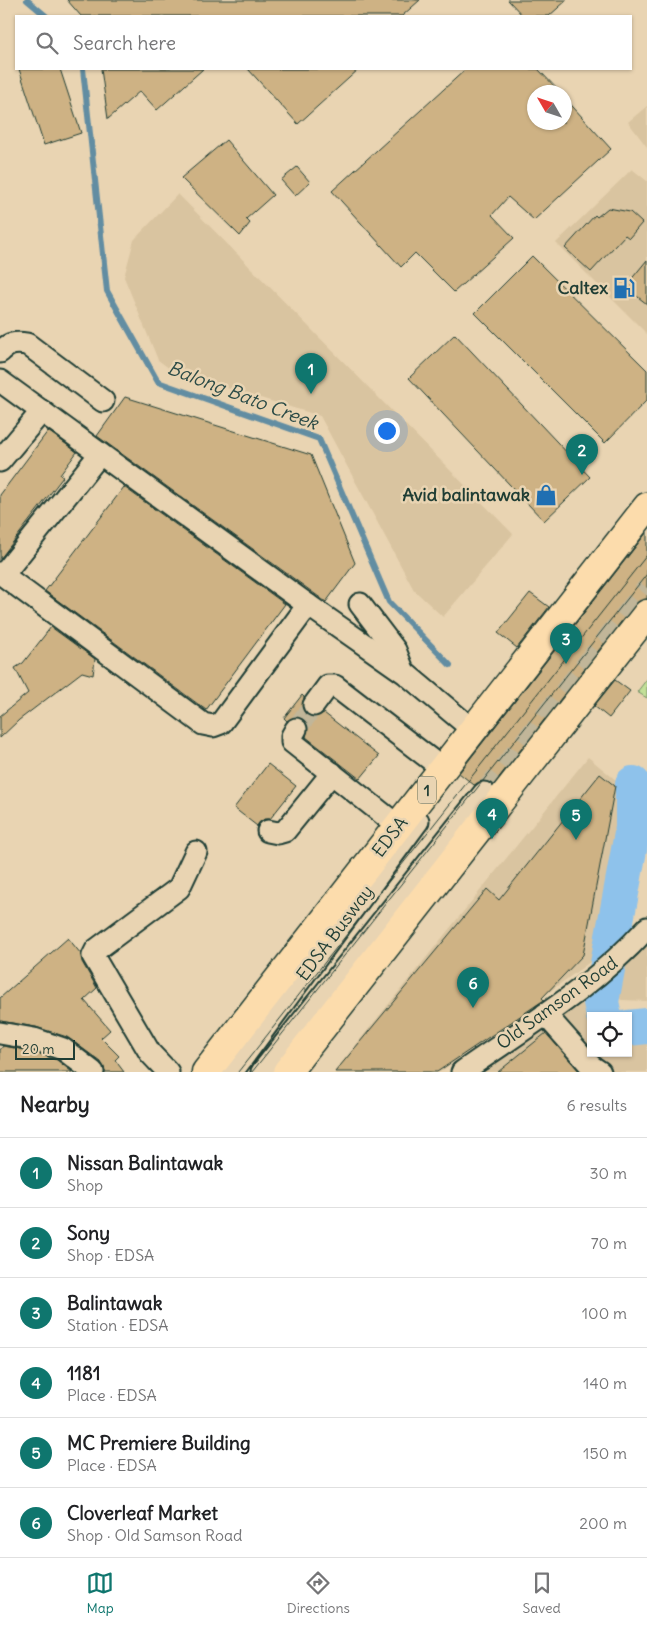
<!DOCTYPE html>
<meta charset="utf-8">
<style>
body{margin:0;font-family:Delius,sans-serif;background:#f6f6f6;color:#202124}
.controls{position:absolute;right:15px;bottom:15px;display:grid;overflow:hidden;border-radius:0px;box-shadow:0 1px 4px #0004}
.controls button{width:45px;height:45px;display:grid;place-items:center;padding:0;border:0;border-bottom:1px solid #e0e0e0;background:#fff;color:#202124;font:25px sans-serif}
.compass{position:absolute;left:527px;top:85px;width:45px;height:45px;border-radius:50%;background:#fff;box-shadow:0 1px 4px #0004;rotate:309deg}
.scale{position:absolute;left:15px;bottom:12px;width:60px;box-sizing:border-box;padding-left:5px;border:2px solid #1f3d34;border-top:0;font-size:14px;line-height:18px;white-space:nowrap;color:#1f3d34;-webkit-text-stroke:4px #e9d4b2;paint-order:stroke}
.you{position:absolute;left:386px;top:430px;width:18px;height:18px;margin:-12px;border:4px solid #fff;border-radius:50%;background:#1a73e8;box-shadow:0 0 0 8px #1a73e833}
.badge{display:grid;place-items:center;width:32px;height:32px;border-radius:50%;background:#0f766e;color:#fff;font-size:16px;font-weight:700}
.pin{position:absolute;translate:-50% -41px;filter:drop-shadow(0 1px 2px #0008)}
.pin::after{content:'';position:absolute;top:26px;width:18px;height:15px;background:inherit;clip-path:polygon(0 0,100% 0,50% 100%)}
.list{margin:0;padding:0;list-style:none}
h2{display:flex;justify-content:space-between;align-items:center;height:65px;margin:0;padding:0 20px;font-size:21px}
h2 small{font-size:16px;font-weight:400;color:#757577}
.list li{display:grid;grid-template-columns:32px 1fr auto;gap:15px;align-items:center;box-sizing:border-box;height:70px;padding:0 20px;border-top:1px solid #e0e0e0}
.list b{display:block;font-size:19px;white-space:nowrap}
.list p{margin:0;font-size:16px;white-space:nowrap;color:#757577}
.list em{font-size:16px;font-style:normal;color:#757577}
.icon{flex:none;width:28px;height:28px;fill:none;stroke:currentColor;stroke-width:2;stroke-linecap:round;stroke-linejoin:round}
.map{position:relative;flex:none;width:647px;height:1072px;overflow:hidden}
.search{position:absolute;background:#fff;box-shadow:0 1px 4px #0004;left:15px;right:15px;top:15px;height:55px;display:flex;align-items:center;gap:12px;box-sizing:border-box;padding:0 18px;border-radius:0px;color:#757577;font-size:19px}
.sheet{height:485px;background:#fff}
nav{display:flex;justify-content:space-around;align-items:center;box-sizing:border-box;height:70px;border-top:1px solid #e0e0e0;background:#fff;font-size:14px;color:#757577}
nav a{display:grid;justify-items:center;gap:2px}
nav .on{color:#0f766e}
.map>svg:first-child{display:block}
</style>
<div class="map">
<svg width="647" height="1072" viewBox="0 0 647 1072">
<rect width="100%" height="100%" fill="#e9d4b2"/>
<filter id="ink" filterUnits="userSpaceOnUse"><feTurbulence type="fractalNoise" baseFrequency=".02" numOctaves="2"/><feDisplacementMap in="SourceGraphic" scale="10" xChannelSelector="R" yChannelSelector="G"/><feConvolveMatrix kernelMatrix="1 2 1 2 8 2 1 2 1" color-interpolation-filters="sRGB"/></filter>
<g filter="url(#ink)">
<g fill="#d9c4a0">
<polygon points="647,106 647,147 628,122"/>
<polygon points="632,169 647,181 647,334 556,243"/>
<polygon points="178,194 513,534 443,617 414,590 320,416 174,372 158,360 124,277 134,240"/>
<polygon points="588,757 629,791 594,959 440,1072 334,1072"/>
<polygon points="647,942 647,1001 621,1000 612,981"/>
<polygon points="582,1003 602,1016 591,1016 591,1053 628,1053 628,1030 647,1038 647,1072 483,1072"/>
</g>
<polygon fill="#c3e098" stroke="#718e66" points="647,679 647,698 637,692"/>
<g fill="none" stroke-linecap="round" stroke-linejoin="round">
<g stroke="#628da2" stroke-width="6">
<polyline points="27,0 46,16"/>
<polyline points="83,69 107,291 158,382 319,439 389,602 450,665"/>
</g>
<g stroke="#8ec2eb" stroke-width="36">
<polyline points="604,1016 601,1002 633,828 633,784"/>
<polyline points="628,1028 647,1026"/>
</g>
</g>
<g fill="#ceb284" stroke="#1f3d34">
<polygon points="67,0 420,0 402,16 81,16"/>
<polygon points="508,0 567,0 549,16 523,16"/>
<polygon points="19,69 60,69 81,133 44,145"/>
<polygon points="101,69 203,69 157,110 140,91 108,119"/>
<polygon points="248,69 359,69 298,124"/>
<polygon points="466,69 538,69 560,92 534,92 534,122 564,122 564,97 611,149 534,220 508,197 492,215 514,238 454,292 415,253 401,267 332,191"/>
<polygon points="226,140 273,195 246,219 250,223 240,236 181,178"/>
<polygon points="297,167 310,182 295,196 281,180"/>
<polygon points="608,208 630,212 642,223 629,238 625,235 591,272 565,248 595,215 597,217"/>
<polygon points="532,256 647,370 647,400 605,443 475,313"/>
<polygon points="647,260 647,304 625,287"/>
<polygon points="455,334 590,477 544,521 409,378"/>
<polygon points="125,397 311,455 355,563 326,602 97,436"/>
<polygon points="48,431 77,452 60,475 63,477 0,559 0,495"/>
<polygon points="124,487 285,604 206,710 45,591"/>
<polygon points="647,532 647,599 635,604 493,785 485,781 474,785 459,773"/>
<polygon points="530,593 549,607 517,648 498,633"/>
<polygon points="51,627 95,659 93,675 82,672 19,720 0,738 0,716 28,693 15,668 23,663"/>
<polygon points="615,680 630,691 609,718 594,706"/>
<polygon points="302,695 304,697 302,710 306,715 313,717 324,713 379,756 360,779 306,737 308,728 303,718 295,717 287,721 284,718"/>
<polygon points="268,764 296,786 270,819 264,819 257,826 234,808"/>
<polygon points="600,774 615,786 583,955 542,998 544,1000 437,1072 335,1072 487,889 499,900"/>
<polygon points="68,938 81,954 82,962 97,988 84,1000 110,1030 101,1038 119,1056 115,1060 124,1072 105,1072 101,1062 67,1037 36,1027 0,1021 0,998"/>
<polygon points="546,1033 580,1072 498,1072"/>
<polygon points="3,1046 31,1051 57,1060 72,1072 0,1072 0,1050"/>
</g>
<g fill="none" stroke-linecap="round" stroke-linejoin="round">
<g stroke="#c1b699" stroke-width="21" stroke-dasharray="21 11" stroke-linecap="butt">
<polyline points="296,729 314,705"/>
<polyline points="484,793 647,588"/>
</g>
<g stroke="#1f3d34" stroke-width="25">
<g id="minor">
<path d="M0 352C9 343 15 342 27 344L103 401"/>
<polyline points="0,381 308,605 405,673 473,730"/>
<polyline points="0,461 42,411"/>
<polyline points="0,573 203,724 213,726 221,723 308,605"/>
<polyline points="3,575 100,454"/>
<polyline points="360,604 395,650 403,670"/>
<polyline points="314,705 328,686 335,686 443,769"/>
<polyline points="296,729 292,736 292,742 398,826"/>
<polyline points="268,831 278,833 285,831 332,773"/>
<polyline points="545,1014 591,1066 600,1072"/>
<polyline points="0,1033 34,1039 63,1049 93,1072"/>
<polyline points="168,1072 150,1053 93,956 96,950 179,888 196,852"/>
<polyline points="232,1072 418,821"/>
<polyline points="262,1072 484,793"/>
<path d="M462 1072C526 1027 595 986 647 928"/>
</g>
</g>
<g stroke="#1f3d34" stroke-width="31">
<g id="highway">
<polyline points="206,1072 647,507"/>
<polyline points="287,1072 647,614"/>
</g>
</g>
<use href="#minor" stroke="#e9d4b2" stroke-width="21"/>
<use href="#highway" stroke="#fcdcac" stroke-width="28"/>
<g stroke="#1f3d34" stroke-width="1">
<polyline points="238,1072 647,555"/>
<polyline points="252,1072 647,574"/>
</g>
</g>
</g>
<defs>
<g id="fuel-bare" transform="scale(1.725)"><path d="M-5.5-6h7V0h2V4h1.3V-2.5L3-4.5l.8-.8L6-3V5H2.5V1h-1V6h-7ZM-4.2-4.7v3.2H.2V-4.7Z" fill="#1f6fb2" stroke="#e9d4b2" stroke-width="2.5" paint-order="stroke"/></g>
<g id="shop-bare" transform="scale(1.725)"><path d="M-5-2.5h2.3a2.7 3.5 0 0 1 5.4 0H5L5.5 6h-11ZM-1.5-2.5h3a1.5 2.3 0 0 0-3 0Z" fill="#1f6fb2" stroke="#e9d4b2" stroke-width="2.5" paint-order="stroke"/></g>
</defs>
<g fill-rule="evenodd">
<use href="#fuel-bare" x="624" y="288"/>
<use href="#shop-bare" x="546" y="495"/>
</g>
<g text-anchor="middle" stroke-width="5" stroke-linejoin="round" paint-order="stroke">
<rect fill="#e9d4b2" stroke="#5c6a5a" stroke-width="1" x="418" y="776.5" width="18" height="27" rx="4"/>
<g font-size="16" font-weight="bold" fill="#1f3d34">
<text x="427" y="796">1</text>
</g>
<g font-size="18" font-weight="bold" fill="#1f3d34" stroke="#e9d4b2" text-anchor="end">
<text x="608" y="294">Caltex</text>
<text x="530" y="501">Avid balintawak</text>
</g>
<g font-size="18" fill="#1f3d34" stroke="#e9d4b2">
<text transform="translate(390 837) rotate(-52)" y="6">EDSA</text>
<text transform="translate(335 933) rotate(-53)" y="6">EDSA Busway</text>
<text transform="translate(557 1003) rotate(-36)" y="6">Old Samson Road</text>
</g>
<g font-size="19" font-style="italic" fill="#2a4a46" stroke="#e9d4b2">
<text transform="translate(243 395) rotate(21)" y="7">Balong Bato Creek</text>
</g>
</g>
</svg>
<div class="controls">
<button><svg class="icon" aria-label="locate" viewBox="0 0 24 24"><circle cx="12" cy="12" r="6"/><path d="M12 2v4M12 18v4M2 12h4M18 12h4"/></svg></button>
</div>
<svg class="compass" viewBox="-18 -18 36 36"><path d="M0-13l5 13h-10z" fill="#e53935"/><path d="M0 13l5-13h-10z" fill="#757577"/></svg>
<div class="scale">20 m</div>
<div class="you"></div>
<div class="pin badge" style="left:311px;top:394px">1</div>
<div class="pin badge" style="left:582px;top:475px">2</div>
<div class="pin badge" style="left:566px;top:664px">3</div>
<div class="pin badge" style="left:492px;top:839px">4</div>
<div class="pin badge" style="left:576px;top:840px">5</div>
<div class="pin badge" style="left:473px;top:1008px">6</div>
<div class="search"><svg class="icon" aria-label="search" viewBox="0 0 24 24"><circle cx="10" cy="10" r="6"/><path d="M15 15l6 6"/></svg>Search here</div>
</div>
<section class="sheet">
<h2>Nearby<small>6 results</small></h2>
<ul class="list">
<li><span class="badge">1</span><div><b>Nissan Balintawak</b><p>Shop</p></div><em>30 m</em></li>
<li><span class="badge">2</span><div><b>Sony</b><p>Shop · EDSA</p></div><em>70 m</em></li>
<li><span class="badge">3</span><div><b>Balintawak</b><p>Station · EDSA</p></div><em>100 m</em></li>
<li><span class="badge">4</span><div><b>1181</b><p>Place · EDSA</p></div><em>140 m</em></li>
<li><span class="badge">5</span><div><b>MC Premiere Building</b><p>Place · EDSA</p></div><em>150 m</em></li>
<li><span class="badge">6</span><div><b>Cloverleaf Market</b><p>Shop · Old Samson Road</p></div><em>200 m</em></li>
</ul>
</section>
<nav>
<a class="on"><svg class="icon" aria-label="map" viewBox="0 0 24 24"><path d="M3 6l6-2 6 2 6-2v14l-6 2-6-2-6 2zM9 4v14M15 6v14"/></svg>Map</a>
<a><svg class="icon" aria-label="directions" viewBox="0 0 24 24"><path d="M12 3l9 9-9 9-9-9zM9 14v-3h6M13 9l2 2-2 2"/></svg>Directions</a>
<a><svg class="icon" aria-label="saved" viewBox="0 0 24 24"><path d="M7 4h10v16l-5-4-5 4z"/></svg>Saved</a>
</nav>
